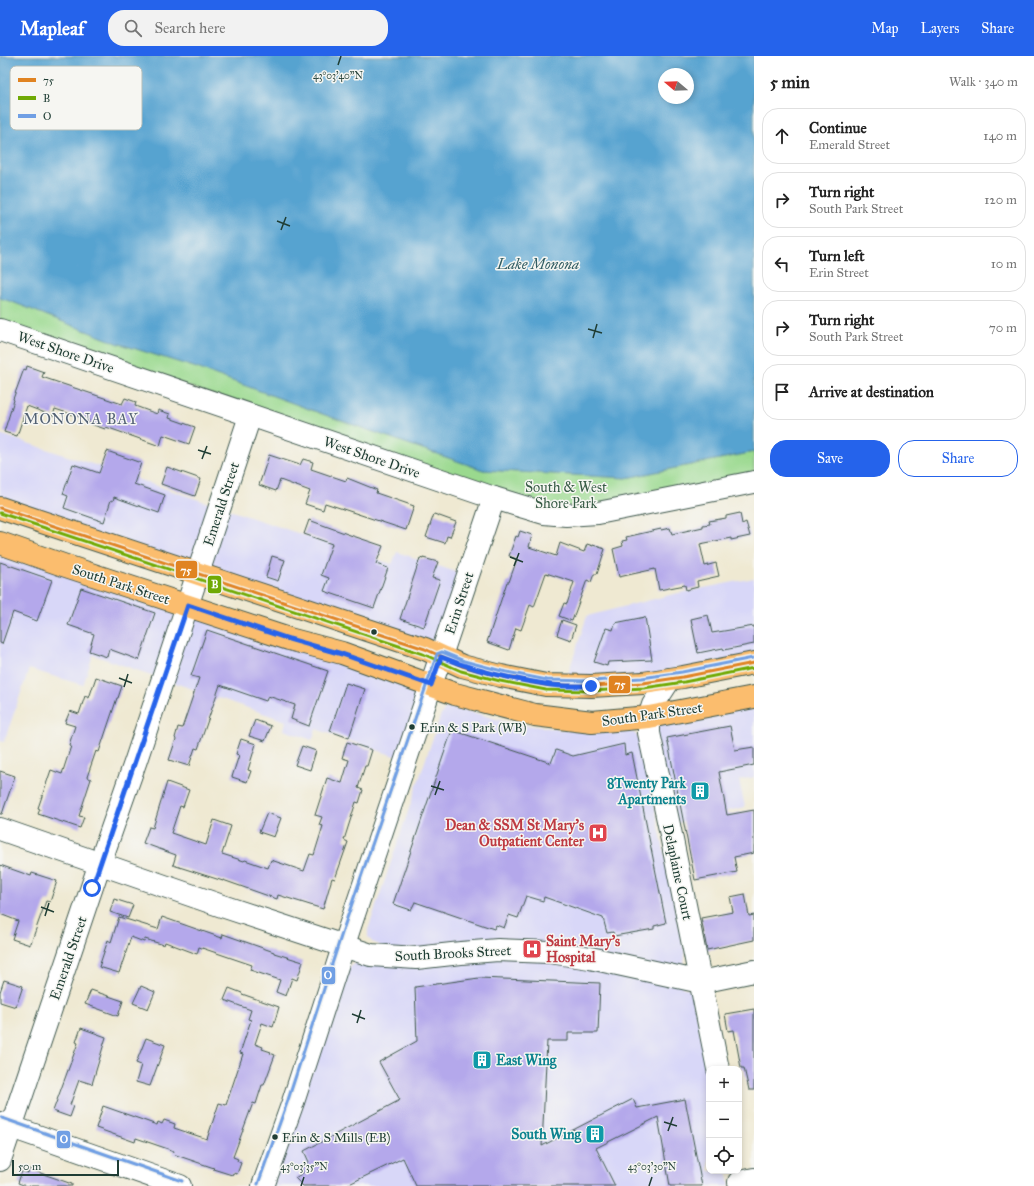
<!DOCTYPE html>
<meta charset="utf-8">
<style>
body{margin:0;font-family:"IM FELL Great Primer",serif;background:#f2f2f2;color:#222}
.controls{position:absolute;right:12px;bottom:12px;display:grid;overflow:hidden;border-radius:8px;box-shadow:0 2px 6px #0003}
.controls button{width:36px;height:36px;display:grid;place-items:center;padding:0;border:0;border-bottom:1px solid #e0e0e0;background:#fff;color:#222;font:20px sans-serif}
.compass{position:absolute;left:658px;top:12px;width:36px;height:36px;border-radius:50%;background:#fff;box-shadow:0 2px 6px #0003;rotate:289deg}
.scale{position:absolute;left:12px;bottom:10px;width:107px;box-sizing:border-box;padding-left:4px;border:2px solid #1f3d34;border-top:0;font-size:11px;line-height:14px;white-space:nowrap;color:#1f3d34;-webkit-text-stroke:3px #f6f6f2;paint-order:stroke}
.stop{position:absolute;width:12px;height:12px;margin:-9px;border:3px solid #2563eb;border-radius:50%;background:#fff}
.stop.end{background:#2563eb;border-color:#fff;box-shadow:0 1px 4px #0008}
.list{margin:0;padding:0;list-style:none}
h2{display:flex;justify-content:space-between;align-items:center;height:52px;margin:0;padding:0 16px;font-size:17px}
h2 small{font-size:13px;font-weight:400;color:#767676}
.list li{display:grid;grid-template-columns:26px 1fr auto;gap:12px;align-items:center;box-sizing:border-box;height:56px;margin:0 8px 8px;padding:0 8px;border:1px solid #e0e0e0;border-radius:16px}
.list b{display:block;font-size:15px;white-space:nowrap}
.list p{margin:0;font-size:13px;white-space:nowrap;color:#767676}
.list em{font-size:13px;font-style:normal;color:#767676}
.actions{display:flex;gap:8px;padding:12px 16px}
.actions a{flex:1;padding:9px 0;border:1px solid #2563eb;border-radius:16px;text-align:center;font-size:14px;color:#2563eb}
.actions .main{background:#2563eb;color:#fff}
.icon{flex:none;width:22px;height:22px;fill:none;stroke:currentColor;stroke-width:2;stroke-linecap:round;stroke-linejoin:round}
.map{position:relative;flex:none;width:754px;height:1130px;overflow:hidden}
header{display:flex;align-items:center;gap:24px;box-sizing:border-box;height:56px;padding:0 20px;background:#2563eb;color:#fff}
header strong{font-size:19px}
nav{display:flex;gap:22px;margin-inline-start:auto;font-size:14px}
.search{width:280px;height:36px;background:#f2f2f2;display:flex;align-items:center;gap:10px;box-sizing:border-box;padding:0 14px;border-radius:16px;color:#767676;font-size:15px}
main{display:flex}
aside{flex:1;background:#fff}
.map>svg:first-child{display:block}
</style>
<header>
<strong>Mapleaf</strong>
<div class="search"><svg class="icon" aria-label="search" viewBox="0 0 24 24"><circle cx="10" cy="10" r="6"/><path d="M15 15l6 6"/></svg>Search here</div>
<nav><a>Map</a><a>Layers</a><a>Share</a></nav>
</header>
<main>
<div class="map">
<svg width="754" height="1130" viewBox="0 0 754 1130">
<rect width="100%" height="100%" fill="#f6f6f2"/>
<filter id="ink" filterUnits="userSpaceOnUse"><feTurbulence type="fractalNoise" baseFrequency=".025" numOctaves="2"/><feDisplacementMap in="SourceGraphic" scale="8" xChannelSelector="R" yChannelSelector="G"/><feConvolveMatrix kernelMatrix="1 2 1 2 8 2 1 2 1" color-interpolation-filters="sRGB"/></filter>
<filter id="wash" filterUnits="userSpaceOnUse"><feTurbulence type="fractalNoise" baseFrequency=".012" numOctaves="4" result="noise"/><feDisplacementMap in="SourceGraphic" scale="16" xChannelSelector="R" yChannelSelector="G"/><feGaussianBlur stdDeviation="0.9" result="paint"/><feColorMatrix in="noise" values="0 0 0 0 0 0 0 0 0 0 0 0 0 0 0 0 0 1.4 0 .05"/><feComposite in="paint" operator="in"/></filter>
<g filter="url(#wash)">
<rect width="100%" height="100%" fill="#efe9d2"/>
<g fill="#d8d7f8">
<polygon points="0,378 101,411 339,491 392,508 397,496 468,520 441,601 0,452"/>
<polygon points="0,487 431,629 406,704 316,673 312,684 284,674 286,665 93,599 83,629 29,613 4,686 0,685"/>
<polygon points="754,522 754,607 567,629 569,615 587,560 674,538"/>
<polygon points="754,641 754,721 739,724 745,751 669,769 649,661"/>
<polygon points="448,651 458,652 503,665 518,668 556,673 587,676 625,675 634,677 638,681 642,688 685,897 682,931 691,934 709,1013 709,1115 727,1115 730,1130 271,1130 348,914 352,909 355,907 364,907 380,889 372,886 368,881 368,874 440,661 445,653"/>
</g>
<polygon fill="#9ad98e" stroke="#5c8b61" points="0,242 15,247 117,287 197,312 328,360 483,414 626,422 754,396 754,426 566,459 0,266"/>
<path fill="#57a3d0" stroke="#3b7082" fill-rule="evenodd" d="M0 0H754V396L626 422 483 414 328 360 197 312 117 287 15 247 0 242ZM664 18H688V42H664Z"/>
<g id="blocks">
<g fill="#b4a8eb">
<polygon points="27,310 44,316 42,321 122,348 125,342 136,346 135,350 157,358 158,354 170,358 169,362 195,371 189,388 163,379 160,390 106,371 105,373 88,367 89,364 55,353 53,360 27,350 17,380 4,376 14,344 13,343 24,313 26,314"/>
<polygon points="107,395 141,407 134,428 165,439 159,457 114,441 113,445 111,444 104,466 64,452 68,440 63,438 73,408 99,417"/>
<polygon points="269,399 300,409 303,403 313,406 311,413 346,425 347,422 377,434 376,437 414,450 406,474 325,447 323,454 305,448 310,435 280,424 276,435 259,429"/>
<polygon points="167,411 201,423 195,440 161,428"/>
<polygon points="740,457 742,468 746,466 750,480 731,484 731,482 700,488 705,510 716,507 719,520 697,525 698,531 686,534 685,529 659,534 655,513 619,521 613,493 623,490 622,485 627,484 626,481 661,473 661,474 670,472 672,478 703,471 703,469 710,468 709,465 726,462 726,460"/>
<polygon points="434,458 456,466 450,481 447,480 445,487 426,481"/>
<polygon points="309,464 350,479 383,490 376,508 388,512 374,552 324,535 329,522 321,519 332,488 304,478"/>
<polygon points="520,475 532,479 529,491 556,500 560,487 584,496 587,488 593,490 593,489 605,493 597,518 594,518 591,526 587,524 572,565 559,560 564,547 567,548 574,526 546,517 534,551 530,549 521,574 516,572 509,594 487,586 507,526 509,526 517,503 509,500 516,480 518,481"/>
<polygon points="272,500 285,504 278,525 266,521"/>
<polygon points="420,502 423,503 423,502 438,506 432,522 440,524 424,571 400,563"/>
<polygon points="0,506 52,524 37,565 13,556 2,588 0,587"/>
<polygon points="81,532 155,557 139,604 109,593 107,601 89,595 94,578 68,569"/>
<polygon points="708,559 712,577 754,570 754,588 724,594 723,592 698,597 691,563"/>
<polygon points="645,561 652,604 608,606 607,610 594,606 606,572 613,574 615,567"/>
<polygon points="562,564 576,569 571,584 557,579"/>
<polygon points="207,574 328,615 309,670 291,663 295,649 268,640 266,645 220,629 198,693 195,692 189,710 169,704 176,683 175,682 178,671 182,672 199,622 191,620"/>
<polygon points="96,621 122,630 118,642 117,642 99,696 96,695 87,721 91,723 79,760 84,761 80,772 38,758 40,753 38,752 51,714 62,718 71,690 69,689 75,670 65,667 70,655 79,658 85,640 89,642"/>
<polygon points="346,627 365,633 349,682 330,675"/>
<polygon points="255,664 271,670 265,685 249,680"/>
<polygon points="730,670 735,694 754,691 754,709 719,716 727,759 754,754 754,797 734,801 737,816 695,824 667,682"/>
<polygon points="452,674 551,707 556,694 573,700 624,688 625,699 632,697 666,867 654,870 654,873 614,880 613,876 607,877 603,862 544,841 543,845 526,840 518,862 509,859 504,872 496,869 494,873 415,846 411,854 393,848"/>
<polygon points="241,683 256,688 248,714 251,715 247,726 232,721 239,699 236,698"/>
<polygon points="347,686 372,694 367,710 365,710 358,732 363,734 359,747 356,746 344,784 348,786 335,823 332,822 323,853 278,839 277,843 223,824 223,825 173,809 176,799 143,787 149,771 153,772 167,726 189,734 183,751 180,750 171,777 206,789 214,764 231,770 222,798 244,805 245,804 268,812 271,804 304,815 310,798 314,799 323,770 319,769 322,761 315,759 327,722 342,727 349,704 342,702"/>
<polygon points="302,690 316,695 310,714 295,709"/>
<polygon points="0,715 15,720 2,758 0,758"/>
<polygon points="267,757 281,762 274,781 259,776"/>
<polygon points="0,809 31,820 32,817 57,825 50,846 46,845 31,887 30,886 30,889 12,883 18,865 0,858"/>
<polygon points="745,838 749,860 754,859 754,884 707,894 701,862 733,856 730,841"/>
<polygon points="114,843 133,849 128,862 110,856"/>
<polygon points="119,861 158,873 162,861 222,882 223,878 274,896 274,897 303,906 297,924 292,922 286,940 276,936 280,924 250,914 252,909 199,891 197,898 165,886 164,889 145,883 144,886 131,881 119,917 99,911 108,884 111,886"/>
<polygon points="479,922 600,927 598,977 568,977 568,985 547,985 542,1090 633,1043 637,1052 685,1043 702,1130 670,1130 658,1061 596,1092 615,1130 416,1130 403,1102 345,1130 303,1130 295,1122 303,1117 301,1112 309,1106 304,1095 400,1044 379,1006 417,985 415,931"/>
<polygon points="4,924 23,930 16,951 0,946 0,936"/>
<polygon points="141,930 155,936 148,953 133,947"/>
<polygon points="229,932 242,937 242,938 279,951 273,971 262,967 255,988 263,991 262,993 271,996 270,997 275,999 264,1029 262,1029 256,1048 253,1047 233,1101 238,1103 237,1105 241,1107 237,1118 233,1117 232,1119 213,1113 214,1112 173,1098 174,1095 136,1082 135,1086 96,1072 103,1050 157,1069 158,1066 162,1068 164,1064 175,1068 174,1072 207,1083 219,1047 226,1049 243,998 240,997 251,964 248,963 251,954 224,944"/>
<polygon points="91,934 123,945 118,960 85,948"/>
<polygon points="754,953 754,1034 749,1034 744,1012 741,1012 734,974 728,975 725,958"/>
<polygon points="81,972 106,981 92,1028 79,1024 70,1049 74,1050 70,1061 53,1055 78,987 76,986"/>
<polygon points="146,982 165,989 150,1030 136,1026 141,1009 136,1007"/>
<polygon points="29,1113 72,1128 72,1130 26,1130 18,1127 22,1115 28,1117"/>
</g>
</g>
</g>
<g filter="url(#ink)">
<use href="#blocks" fill-opacity="0" stroke="#3e574c" stroke-width="1"/>
<g fill="none" stroke-linecap="round" stroke-linejoin="round">
<g stroke="#3e574c" stroke-width="24">
<g id="minor">
<polyline points="0,274 494,442 544,457 566,459 598,457 754,426"/>
<polyline points="670,623 653,649 649,661 649,677 669,769 718,1013"/>
<polyline points="0,773 222,850 371,899 416,902 461,897 498,894 549,896 590,902 701,926 754,915"/>
<polyline points="0,1067 180,1130"/>
<polyline points="0,1104 100,807 136,704 250,360"/>
<polyline points="739,1126 754,1123"/>
<polyline points="263,1130 293,1046 349,873 494,442"/>
</g>
</g>
<g stroke="#3e574c" stroke-width="24">
<g id="major">
<polyline points="0,452 425,593 462,610 501,620 546,629 591,630 643,627 683,621 754,607"/>
<polyline points="0,487 63,509 289,583 342,597 455,638 535,659 592,666 649,661 754,641"/>
</g>
</g>
<use href="#minor" stroke="#fff" stroke-width="22"/>
<use href="#major" stroke="#fbbd6e" stroke-width="22"/>
<g stroke="#f6f6f2" stroke-width="6">
<polyline id="bus-1" points="0,452 425,593 462,610 501,620 546,629 591,630 643,627 683,621 754,607"/>
</g>
<g stroke="#f6f6f2" stroke-width="6">
<polyline id="bus-2" points="0,457 423,598 461,615 500,625 546,634 591,635 644,632 684,626 754,612"/>
</g>
<g stroke="#f6f6f2" stroke-width="6">
<g id="bus-3">
<polyline points="2,1062 182,1125"/>
<polyline points="258,1128 288,1044 344,871 437,598 442,596 464,605 502,615 547,624 591,625 642,622 682,616 753,602"/>
</g>
</g>
<use href="#bus-1" stroke="#e08321" stroke-width="3"/>
<use href="#bus-2" stroke="#6fa905" stroke-width="3"/>
<use href="#bus-3" stroke="#709fe4" stroke-width="3"/>
</g>
</g>
<g fill="none" stroke-linecap="round" stroke-linejoin="round" filter="url(#ink)">
<path stroke="#2563eb" stroke-width="5" d="M92 832 188 549 289 583 342 598 431 629 441 601C474 614 510 623 545 628 560 631 576 630 591 630"/>
</g>
<path fill="none" stroke="#1f3d34" stroke-width="1.5" d="M338 9 341 0M277 165 290 170M281 174 286 161M588 273 602 277M593 282 597 268M198 394 211 398M202 403 207 390M510 501 523 506M514 510 519 497M119 622 132 627M124 631 128 618M431 730 444 734M435 739 440 725M41 851 54 856M45 860 49 847M352 958 365 963M357 967 361 954M664 1066 677 1070M668 1075 673 1061M301 1130 304 1121M649 1130 652 1121"/>
<defs>
<g id="building-square" transform="scale(1)"><rect x="-9" y="-9" width="18" height="18" rx="4" fill="#0f9aa8" stroke="#f6f6f2"/><path d="M-4-6H4V6H1V3H-1V6H-4ZM-2.5-4.3h1.7v1.8h-1.7ZM.8-4.3h1.7v1.8H.8ZM-2.5-1h1.7V.8h-1.7ZM.8-1h1.7V.8H.8Z" fill="#fff"/></g>
<g id="hospital-square" transform="scale(1)"><rect x="-9" y="-9" width="18" height="18" rx="4" fill="#e0444e" stroke="#f6f6f2"/><path d="M-5-5h3v3.5h4V-5h3V5h-3V1.5h-4V5h-3Z" fill="#fff"/></g>
</defs>
<g fill-rule="evenodd">
<use href="#building-square" x="700" y="735"/>
<use href="#hospital-square" x="598" y="777"/>
<use href="#hospital-square" x="532" y="893"/>
<use href="#building-square" x="482" y="1004"/>
<use href="#building-square" x="595" y="1078"/>
</g>
<g fill="#1f3d34" stroke="#f6f6f2" stroke-width="1.5">
<circle cx="374" cy="576" r="3.5"/>
<circle cx="412" cy="671" r="3.5"/>
<circle cx="275" cy="1081" r="3.5"/>
</g>
<g text-anchor="middle" stroke-width="3" stroke-linejoin="round" paint-order="stroke">
<g font-size="13" fill="#1f3d34" stroke="#f6f6f2" text-anchor="start">
<text x="420" y="676">Erin &amp; S Park (WB)</text>
<text x="282" y="1086">Erin &amp; S Mills (EB)</text>
</g>
<g font-size="14" fill="#1f3d34" stroke="#f6f6f2">
<text transform="translate(66 296) rotate(19)" y="5">West Shore Drive</text>
<text transform="translate(372 401) rotate(19)" y="5">West Shore Drive</text>
<text transform="translate(221 448) rotate(-72)" y="5">Emerald Street</text>
<text transform="translate(121 528) rotate(18)" y="5">South Park Street</text>
<text transform="translate(459 547) rotate(-72)" y="5">Erin Street</text>
<text transform="translate(652 658) rotate(-8)" y="5">South Park Street</text>
<text transform="translate(678 816) rotate(78)" y="5">Delaplaine Court</text>
<text transform="translate(453 897) rotate(-3)" y="5">South Brooks Street</text>
<text transform="translate(68 902) rotate(-71)" y="5">Emerald Street</text>
</g>
<g font-size="14" fill="#385c46" stroke="#f6f6f2">
<text x="566" y="436">South &amp; West<tspan x="566" dy="16">Shore Park</tspan></text>
</g>
<g font-size="14" font-weight="bold" fill="#0d838f" stroke="#f6f6f2" text-anchor="end">
<text x="686" y="732">8Twenty Park<tspan x="686" dy="16">Apartments</tspan></text>
<text x="496" y="1009" text-anchor="start">East Wing</text>
<text x="581" y="1083">South Wing</text>
</g>
<g font-size="14" font-weight="bold" fill="#be3a42" stroke="#f6f6f2" text-anchor="end">
<text x="584" y="774">Dean &amp; SSM St Mary's<tspan x="584" dy="16">Outpatient Center</tspan></text>
<text x="546" y="890" text-anchor="start">Saint Mary's<tspan x="546" dy="16">Hospital</tspan></text>
</g>
<g font-size="15" font-style="italic" fill="#305c63" stroke="#f6f6f2">
<text x="538" y="213">Lake Monona</text>
</g>
<g font-size="15" letter-spacing="1" fill="#536274" stroke="#f6f6f2">
<text x="81" y="368">MONONA BAY</text>
</g>
</g>
<rect x="10" y="10" width="132" height="64" rx="6" fill="#f6f6f2" stroke="#b6beb9" stroke-width="1"/>
<rect x="18" y="22" width="18" height="4" fill="#e08321"/>
<rect x="18" y="40" width="18" height="4" fill="#6fa905"/>
<rect x="18" y="58" width="18" height="4" fill="#709fe4"/>
<g font-size="11" fill="#1f3d34">
<text x="43" y="28">75</text>
<text x="43" y="46">B</text>
<text x="43" y="64">O</text>
</g>
<g font-size="10" text-anchor="middle" fill="#1f3d34" stroke="#f6f6f2" stroke-width="3" stroke-linejoin="round" paint-order="stroke">
<text x="338" y="23">43°03'40"N</text>
<text x="304" y="1114">43°03'35"N</text>
<text x="652" y="1114">43°03'30"N</text>
</g>
<g stroke="#f6f6f2" stroke-width="1.5">
<rect x="175" y="504" width="23" height="19" rx="4" fill="#e08321"/>
<rect x="207" y="519" width="15" height="19" rx="4" fill="#6fa905"/>
<rect x="608" y="619" width="23" height="19" rx="4" fill="#e08321"/>
<rect x="321" y="910" width="15" height="19" rx="4" fill="#709fe4"/>
<rect x="56" y="1074" width="15" height="19" rx="4" fill="#709fe4"/>
</g>
<g font-size="11" text-anchor="middle" font-weight="bold" fill="#fff">
<text x="186" y="518">75</text>
<text x="215" y="532">B</text>
<text x="620" y="632">75</text>
<text x="328" y="923">O</text>
<text x="64" y="1087">O</text>
</g>
</svg>
<div class="controls">
<button>+</button>
<button>−</button>
<button><svg class="icon" aria-label="locate" viewBox="0 0 24 24"><circle cx="12" cy="12" r="6"/><path d="M12 2v4M12 18v4M2 12h4M18 12h4"/></svg></button>
</div>
<svg class="compass" viewBox="-18 -18 36 36"><path d="M0-13l5 13h-10z" fill="#e53935"/><path d="M0 13l5-13h-10z" fill="#767676"/></svg>
<div class="scale">50 m</div>
<div class="stop" style="left:92px;top:832px"></div>
<div class="stop end" style="left:591px;top:630px"></div>
</div>
<aside>
<h2>5 min<small>Walk · 340 m</small></h2>
<ul class="list">
<li><svg class="icon" aria-label="ahead" viewBox="0 0 24 24"><path d="M12 20V5M6 11l6-6 6 6"/></svg><div><b>Continue</b><p>Emerald Street</p></div><em>140 m</em></li>
<li><svg class="icon" aria-label="right" viewBox="0 0 24 24"><path d="M7 20v-9h11M14 6l5 5-5 5"/></svg><div><b>Turn right</b><p>South Park Street</p></div><em>120 m</em></li>
<li><svg class="icon" aria-label="left" viewBox="0 0 24 24"><path d="M17 20v-9H6M10 6l-5 5 5 5"/></svg><div><b>Turn left</b><p>Erin Street</p></div><em>10 m</em></li>
<li><svg class="icon" aria-label="right" viewBox="0 0 24 24"><path d="M7 20v-9h11M14 6l5 5-5 5"/></svg><div><b>Turn right</b><p>South Park Street</p></div><em>70 m</em></li>
<li><svg class="icon" aria-label="arrive" viewBox="0 0 24 24"><path d="M6 21V4h12l-3 4 3 4H6"/></svg><div><b>Arrive at destination</b></div></li>
</ul>
<div class="actions"><a class="main">Save</a><a>Share</a></div>
</aside>
</main>
